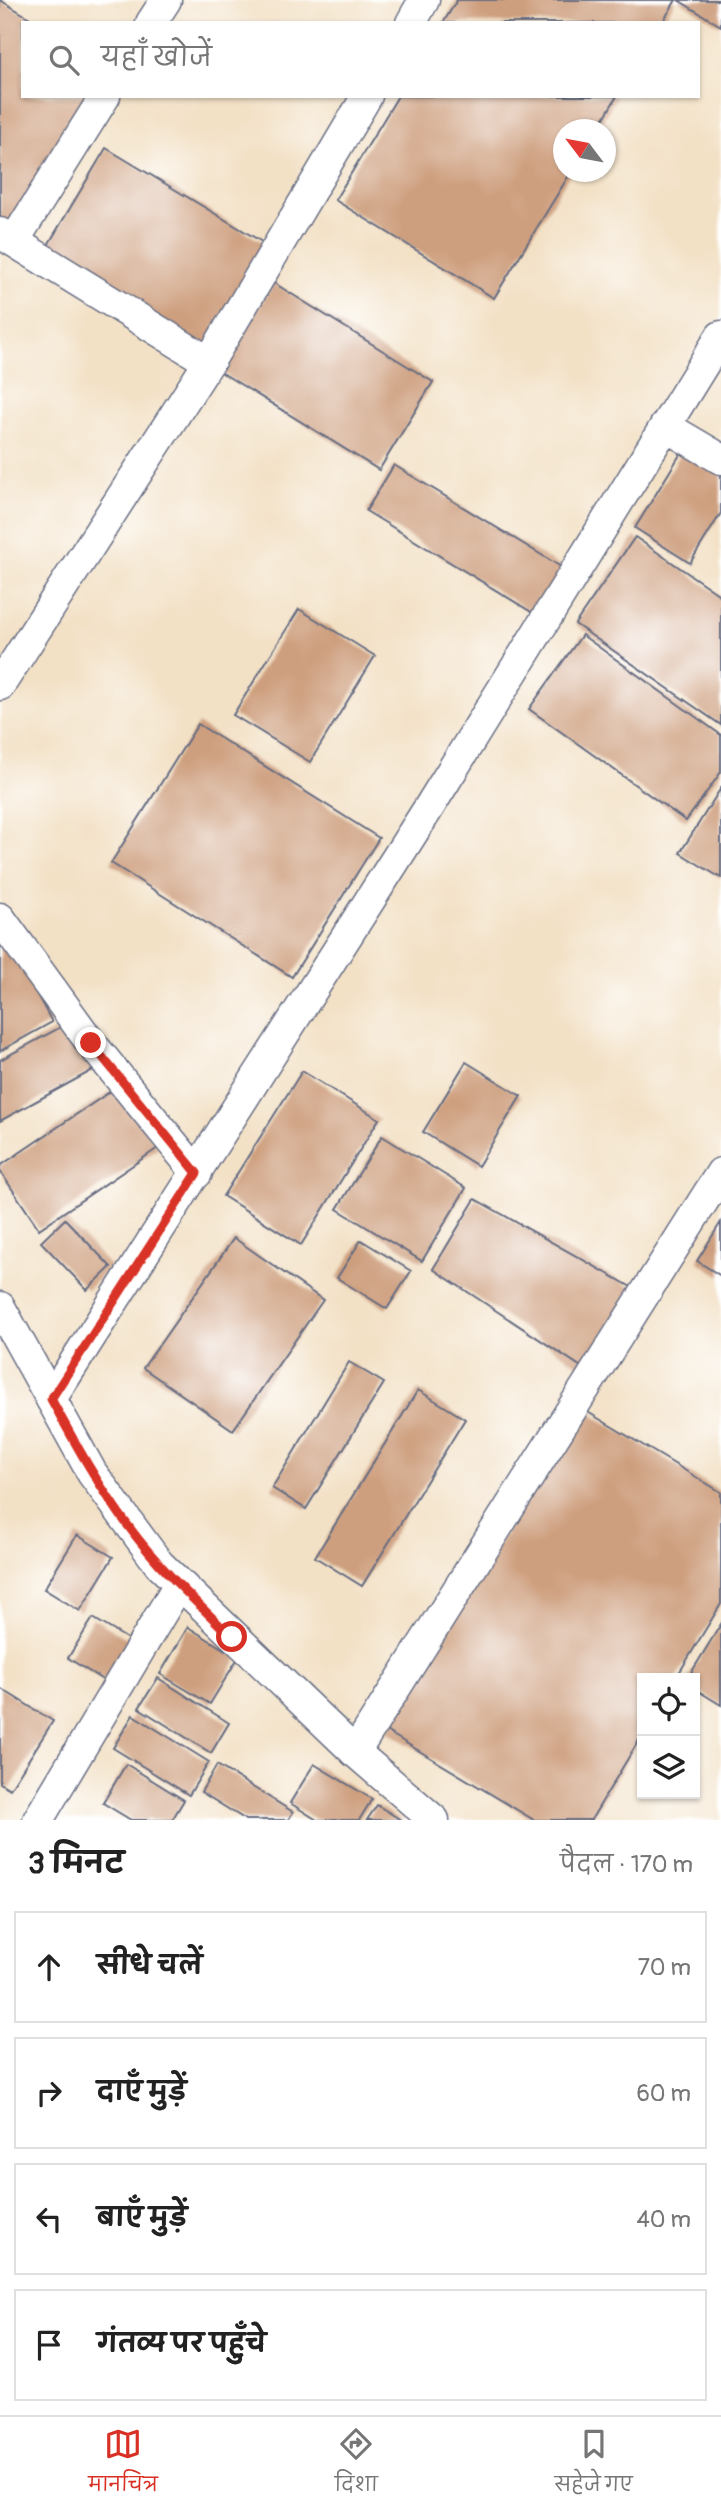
<!DOCTYPE html>
<html lang="hi">
<meta charset="utf-8">
<style>
body{margin:0;font-family:Pangolin,"Playpen Sans Deva",sans-serif;background:#f6f6f6;color:#222}
.controls{position:absolute;right:21px;bottom:21px;display:grid;overflow:hidden;border-radius:0px;box-shadow:0 2px 5px #0004}
.controls button{width:63px;height:63px;display:grid;place-items:center;padding:0;border:0;border-bottom:2px solid #e0e0e0;background:#fff;color:#222;font:35px sans-serif}
.compass{position:absolute;left:553px;top:119px;width:63px;height:63px;border-radius:50%;background:#fff;box-shadow:0 2px 5px #0004;rotate:302deg}
.stop{position:absolute;width:21px;height:21px;margin:-16px;border:5px solid #d93025;border-radius:50%;background:#fff}
.stop.end{background:#d93025;border-color:#fff;box-shadow:0 2px 7px #0008}
.list{margin:0;padding:0;list-style:none}
h2{display:flex;justify-content:space-between;align-items:center;height:91px;margin:0;padding:0 28px;font-size:30px}
h2 small{font-size:23px;font-weight:400;color:#767676}
.list li{display:grid;grid-template-columns:46px 1fr auto;gap:21px;align-items:center;box-sizing:border-box;height:112px;margin:0 14px 14px;padding:0 14px;border:2px solid #e0e0e0;border-radius:0px}
.list b{display:block;font-size:26px;white-space:nowrap}
.list em{font-size:23px;font-style:normal;color:#767676}
.icon{flex:none;width:38px;height:38px;fill:none;stroke:currentColor;stroke-width:2;stroke-linecap:round;stroke-linejoin:round}
.map{position:relative;flex:none;width:721px;height:1820px;overflow:hidden}
.search{position:absolute;background:#fff;box-shadow:0 2px 5px #0004;left:21px;right:21px;top:21px;height:77px;display:flex;align-items:center;gap:18px;box-sizing:border-box;padding:0 24px;border-radius:0px;color:#767676;font-size:26px}
.sheet{height:595px;background:#fff}
nav{display:flex;justify-content:space-around;align-items:center;box-sizing:border-box;height:98px;border-top:2px solid #e0e0e0;background:#fff;font-size:19px;color:#767676}
nav a{display:grid;justify-items:center;gap:4px}
nav .on{color:#d93025}
.map>svg:first-child{display:block}
</style>
<div class="map">
<svg width="721" height="1820" viewBox="0 0 721 1820">
<rect width="100%" height="100%" fill="#fff"/>
<filter id="ink" filterUnits="userSpaceOnUse"><feTurbulence type="fractalNoise" baseFrequency=".0143" numOctaves="2"/><feDisplacementMap in="SourceGraphic" scale="14" xChannelSelector="R" yChannelSelector="G"/><feConvolveMatrix kernelMatrix="1 2 1 2 8 2 1 2 1" color-interpolation-filters="sRGB"/></filter>
<filter id="wash" filterUnits="userSpaceOnUse"><feTurbulence type="fractalNoise" baseFrequency=".00686" numOctaves="4" result="noise"/><feDisplacementMap in="SourceGraphic" scale="28" xChannelSelector="R" yChannelSelector="G"/><feGaussianBlur stdDeviation="1.57" result="paint"/><feColorMatrix in="noise" values="0 0 0 0 0 0 0 0 0 0 0 0 0 0 0 0 0 1.4 0 .05"/><feComposite in="paint" operator="in"/></filter>
<g filter="url(#wash)">
<rect width="100%" height="100%" fill="#f3e1c6"/>
<g id="blocks">
<g fill="#ce9f7e">
<polygon points="0,0 38,23 23,23 23,96 90,96 11,226 0,220"/>
<polygon points="457,0 676,0 662,23 443,23"/>
<polygon points="678,0 721,0 721,26"/>
<polygon points="398,96 617,96 597,130 564,130 564,172 571,172 494,298 335,200"/>
<polygon points="106,148 272,248 208,354 42,255"/>
<polygon points="274,283 433,382 379,470 219,371"/>
<polygon points="686,445 721,467 721,513 690,563 635,528"/>
<polygon points="394,465 571,573 543,619 366,511"/>
<polygon points="635,537 721,596 721,725 575,624"/>
<polygon points="299,609 375,656 310,762 233,715"/>
<polygon points="582,635 721,735 721,772 686,821 529,709"/>
<polygon points="198,724 379,838 292,977 111,863"/>
<polygon points="721,788 721,878 680,853"/>
<polygon points="3,933 52,1022 0,1051 0,935"/>
<polygon points="68,1023 93,1070 0,1121 0,1060"/>
<polygon points="466,1062 521,1096 478,1166 423,1132"/>
<polygon points="302,1071 379,1119 301,1245 223,1196"/>
<polygon points="117,1087 158,1148 39,1229 0,1171 0,1166"/>
<polygon points="382,1136 466,1188 422,1261 337,1209"/>
<polygon points="475,1199 633,1288 583,1368 433,1269"/>
<polygon points="65,1219 111,1267 87,1290 41,1242"/>
<polygon points="721,1222 721,1276 697,1261"/>
<polygon points="234,1238 323,1300 233,1430 143,1368"/>
<polygon points="361,1240 411,1271 387,1309 337,1278"/>
<polygon points="349,1362 384,1383 306,1509 272,1488"/>
<polygon points="418,1390 465,1419 362,1586 315,1557"/>
<polygon points="581,1408 721,1492 721,1604 676,1678 642,1678 642,1735 591,1820 534,1820 386,1731"/>
<polygon points="77,1535 113,1557 80,1611 44,1589"/>
<polygon points="93,1618 131,1641 106,1682 68,1658"/>
<polygon points="721,1624 721,1705 695,1689 695,1678 688,1678"/>
<polygon points="188,1627 238,1658 210,1704 160,1674"/>
<polygon points="158,1678 229,1723 211,1753 139,1708"/>
<polygon points="0,1688 53,1721 10,1789 0,1783"/>
<polygon points="133,1715 209,1762 189,1795 113,1748"/>
<polygon points="126,1764 184,1800 172,1820 131,1820 103,1803"/>
<polygon points="314,1764 372,1799 359,1820 317,1820 290,1803"/>
<polygon points="217,1765 293,1812 288,1820 246,1820 201,1792"/>
<polygon points="377,1805 401,1820 367,1820"/>
</g>
</g>
</g>
<g filter="url(#ink)">
<use href="#blocks" fill-opacity="0" stroke="#676d82" stroke-width="2"/>
<g fill="none" stroke-linecap="round" stroke-linejoin="round">
<g stroke="#676d82" stroke-width="33">
<g id="minor">
<polyline points="151,23 166,0"/>
<polyline points="411,23 424,0"/>
<polyline points="0,233 209,362"/>
<polyline points="14,241 105,96"/>
<polyline points="665,426 721,459"/>
<polyline points="0,685 209,362 367,96"/>
<polyline points="0,918 91,1043 197,1173"/>
<polyline points="0,1307 92,1473 159,1564 355,1752 434,1820"/>
<polyline points="51,1399 428,809 721,336"/>
<polyline points="355,1752 721,1173"/>
<polyline points="38,1820 179,1584"/>
</g>
</g>
<use href="#minor" stroke="#fff" stroke-width="30"/>
</g>
</g>
<g fill="none" stroke-linecap="round" stroke-linejoin="round" filter="url(#ink)">
<path stroke="#d93025" stroke-width="9" d="M91 1043 197 1173 51 1399C75 1443 99 1487 129 1527 159 1568 196 1602 232 1637"/>
</g>
</svg>
<div class="controls">
<button><svg class="icon" aria-label="locate" viewBox="0 0 24 24"><circle cx="12" cy="12" r="6"/><path d="M12 2v4M12 18v4M2 12h4M18 12h4"/></svg></button>
<button><svg class="icon" aria-label="layers" viewBox="0 0 24 24"><path d="M12 4l9 5-9 5-9-5zM3 14l9 5 9-5"/></svg></button>
</div>
<svg class="compass" viewBox="-18 -18 36 36"><path d="M0-13l5 13h-10z" fill="#e53935"/><path d="M0 13l5-13h-10z" fill="#767676"/></svg>
<div class="stop" style="left:232px;top:1637px"></div>
<div class="stop end" style="left:91px;top:1043px"></div>
<div class="search"><svg class="icon" aria-label="search" viewBox="0 0 24 24"><circle cx="10" cy="10" r="6"/><path d="M15 15l6 6"/></svg>यहाँ खोजें</div>
</div>
<section class="sheet">
<h2>3 मिनट<small>पैदल · 170 m</small></h2>
<ul class="list">
<li><svg class="icon" aria-label="ahead" viewBox="0 0 24 24"><path d="M12 20V5M6 11l6-6 6 6"/></svg><div><b>सीधे चलें</b></div><em>70 m</em></li>
<li><svg class="icon" aria-label="right" viewBox="0 0 24 24"><path d="M7 20v-9h11M14 6l5 5-5 5"/></svg><div><b>दाएँ मुड़ें</b></div><em>60 m</em></li>
<li><svg class="icon" aria-label="left" viewBox="0 0 24 24"><path d="M17 20v-9H6M10 6l-5 5 5 5"/></svg><div><b>बाएँ मुड़ें</b></div><em>40 m</em></li>
<li><svg class="icon" aria-label="arrive" viewBox="0 0 24 24"><path d="M6 21V4h12l-3 4 3 4H6"/></svg><div><b>गंतव्य पर पहुँचे</b></div></li>
</ul>
</section>
<nav>
<a class="on"><svg class="icon" aria-label="map" viewBox="0 0 24 24"><path d="M3 6l6-2 6 2 6-2v14l-6 2-6-2-6 2zM9 4v14M15 6v14"/></svg>मानचित्र</a>
<a><svg class="icon" aria-label="directions" viewBox="0 0 24 24"><path d="M12 3l9 9-9 9-9-9zM9 14v-3h6M13 9l2 2-2 2"/></svg>दिशा</a>
<a><svg class="icon" aria-label="saved" viewBox="0 0 24 24"><path d="M7 4h10v16l-5-4-5 4z"/></svg>सहेजे गए</a>
</nav>
